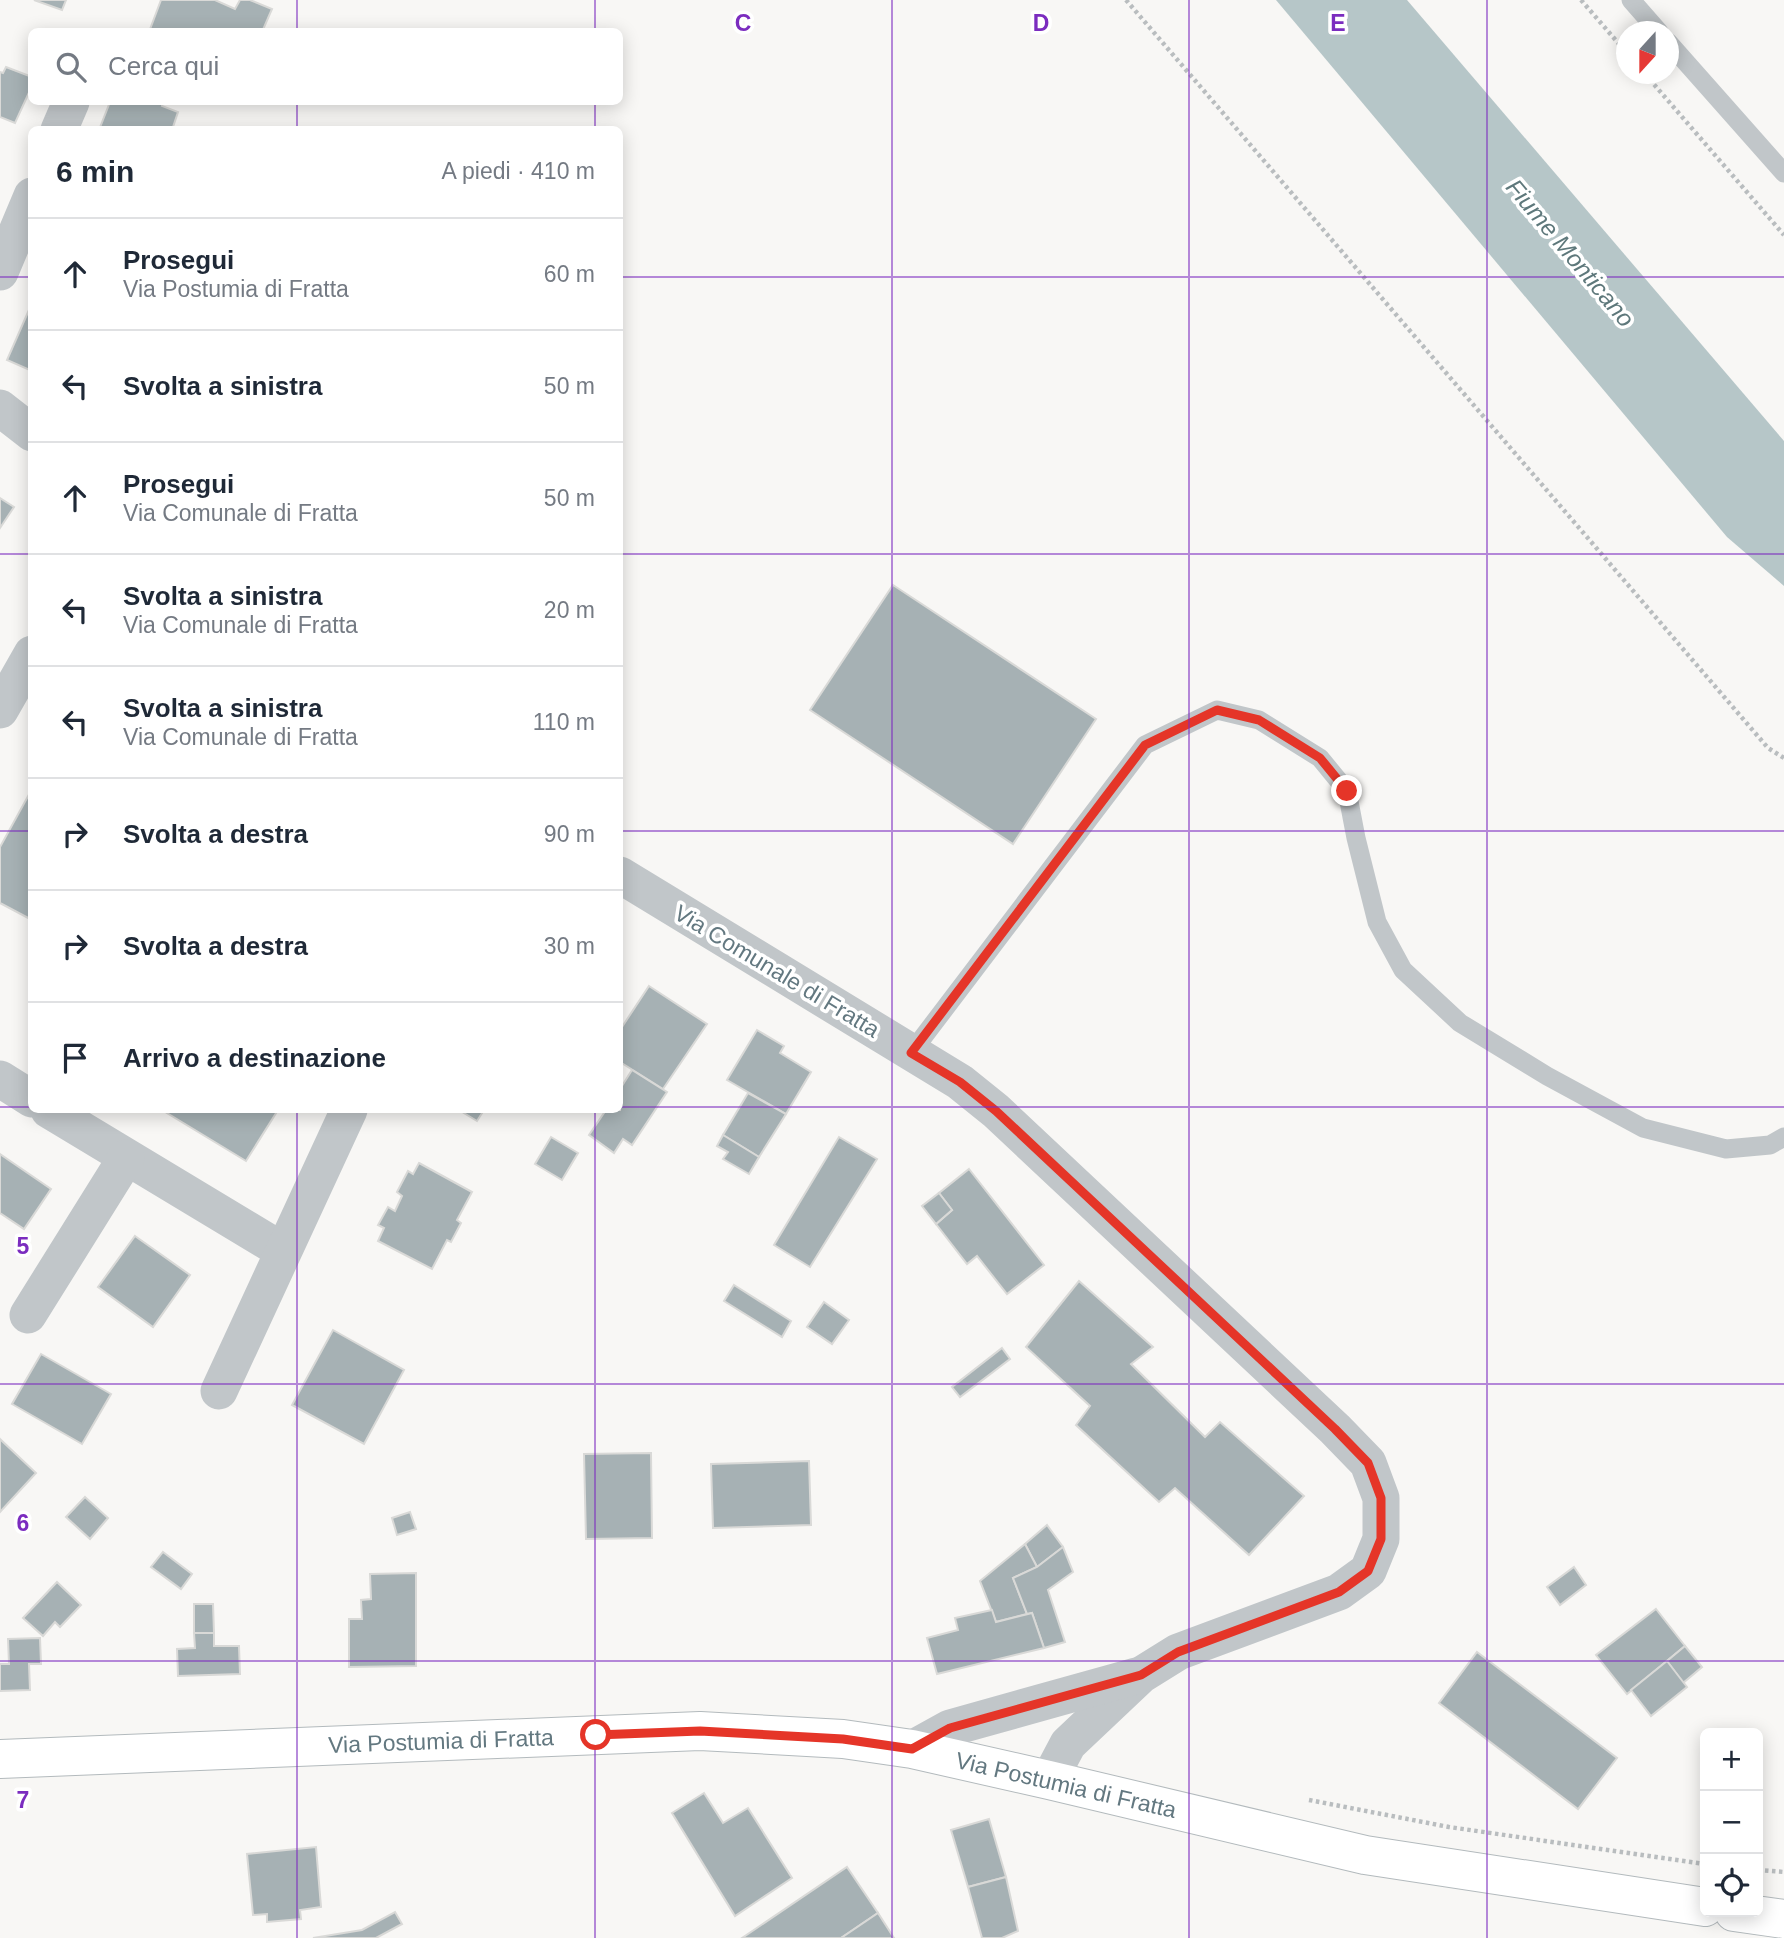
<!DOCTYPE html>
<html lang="it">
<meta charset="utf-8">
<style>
body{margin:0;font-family:Arial,sans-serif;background:#f2f2f3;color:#1f2937}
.controls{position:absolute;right:21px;bottom:21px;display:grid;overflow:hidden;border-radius:10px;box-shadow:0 4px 18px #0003}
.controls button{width:63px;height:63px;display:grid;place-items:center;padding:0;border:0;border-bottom:2px solid #e0e1e3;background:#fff;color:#1f2937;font:35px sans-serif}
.compass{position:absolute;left:1616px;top:21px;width:63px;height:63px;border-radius:50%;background:#fff;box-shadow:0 4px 18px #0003;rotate:201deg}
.stop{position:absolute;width:21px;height:21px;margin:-16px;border:5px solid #e53528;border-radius:50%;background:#fff}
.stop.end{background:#e53528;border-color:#fff;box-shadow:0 2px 7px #0008}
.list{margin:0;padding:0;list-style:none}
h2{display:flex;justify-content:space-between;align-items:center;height:91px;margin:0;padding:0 28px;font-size:30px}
h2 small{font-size:23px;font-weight:400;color:#747a83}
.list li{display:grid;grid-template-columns:46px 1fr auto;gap:21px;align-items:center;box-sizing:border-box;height:112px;padding:0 28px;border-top:2px solid #e0e1e3}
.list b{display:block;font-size:26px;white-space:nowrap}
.list p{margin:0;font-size:23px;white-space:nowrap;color:#747a83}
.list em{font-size:23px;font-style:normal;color:#747a83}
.icon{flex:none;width:38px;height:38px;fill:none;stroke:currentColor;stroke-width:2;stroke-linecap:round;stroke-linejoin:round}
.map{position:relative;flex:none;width:1784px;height:1938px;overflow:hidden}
.search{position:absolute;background:#fff;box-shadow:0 4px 18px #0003;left:28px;top:28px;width:595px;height:77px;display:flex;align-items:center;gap:18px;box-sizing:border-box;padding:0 24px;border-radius:10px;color:#747a83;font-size:26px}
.panel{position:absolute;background:#fff;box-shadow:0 4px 18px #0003;left:28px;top:126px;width:595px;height:987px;border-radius:10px}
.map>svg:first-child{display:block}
</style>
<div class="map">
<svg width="1784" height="1938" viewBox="0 0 1784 1938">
<rect width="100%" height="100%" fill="#f8f7f5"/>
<polygon fill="#b6c6c8" points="1276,0 1407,0 1784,441 1784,586 1727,537"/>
<g fill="#a6b1b4" stroke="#d9d9d7" stroke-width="2">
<polygon points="34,0 66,0 62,10"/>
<polygon points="161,0 215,0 235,9 240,0 250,0 272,9 262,32 149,32"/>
<polygon points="6,67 32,77 32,86 15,123 0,117 0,72 3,73"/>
<polygon points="110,102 163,102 162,106 178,112 172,130 99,130"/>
<polygon points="32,303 32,371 7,360"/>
<polygon points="0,498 14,507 0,528"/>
<polygon points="893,585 1096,719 1013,844 810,710"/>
<polygon points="32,789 32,920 0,903 0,847"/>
<polygon points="649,986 707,1024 663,1089 620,1062 620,1030"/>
<polygon points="757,1030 784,1046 780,1053 811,1072 786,1114 727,1080"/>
<polygon points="632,1070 667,1092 632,1145 623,1139 614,1153 589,1135 606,1110 620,1110 620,1089"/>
<polygon points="748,1093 786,1114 759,1157 723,1135"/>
<polygon points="162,1110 278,1110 246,1161"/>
<polygon points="459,1110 484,1110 477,1121"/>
<polygon points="723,1135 759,1157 749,1174 723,1159 728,1152 717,1146"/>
<polygon points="551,1137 578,1153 562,1180 535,1164"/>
<polygon points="839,1137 877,1159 810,1267 774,1245"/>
<polygon points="0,1154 51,1189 24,1229 0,1213"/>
<polygon points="419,1163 472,1192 457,1220 461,1223 451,1242 447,1240 432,1269 378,1241 384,1228 378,1225 388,1207 395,1211 402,1196 397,1192 408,1171 413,1174"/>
<polygon points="969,1169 1044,1265 1007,1294 977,1256 967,1264 936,1224 952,1210 939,1193"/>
<polygon points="939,1193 952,1210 936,1224 922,1206"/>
<polygon points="135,1236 190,1275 153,1327 98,1287"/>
<polygon points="1079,1281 1153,1347 1131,1364 1205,1437 1220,1422 1304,1496 1249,1555 1175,1488 1159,1502 1076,1425 1090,1406 1026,1347"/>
<polygon points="734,1285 791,1321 782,1337 724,1301"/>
<polygon points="824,1302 849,1320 832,1344 807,1327"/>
<polygon points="333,1330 404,1370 364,1444 292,1405"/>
<polygon points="1002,1348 1010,1359 960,1397 952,1387"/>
<polygon points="41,1354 111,1394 82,1444 12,1404"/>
<polygon points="0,1439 36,1473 0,1512"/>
<polygon points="651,1453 652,1538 586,1539 584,1454"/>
<polygon points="809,1461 811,1525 713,1528 711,1464"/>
<polygon points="85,1497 108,1518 90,1539 66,1517"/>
<polygon points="410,1512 416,1529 397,1535 392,1518"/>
<polygon points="1047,1525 1063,1547 1037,1567 1025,1544"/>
<polygon points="1025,1544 1037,1567 1013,1578 1027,1614 996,1622 980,1581"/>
<polygon points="1063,1547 1073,1572 1048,1590 1065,1642 1044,1648 1032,1613 1027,1614 1013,1578 1037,1567"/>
<polygon points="163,1552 192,1574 181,1589 151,1567"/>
<polygon points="1574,1567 1586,1585 1560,1605 1547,1587"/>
<polygon points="416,1573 416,1666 349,1667 349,1619 362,1619 361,1600 371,1599 370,1574"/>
<polygon points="57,1582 81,1605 60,1627 55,1622 43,1636 23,1618"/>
<polygon points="194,1604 213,1604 214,1633 194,1633"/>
<polygon points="1656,1609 1685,1646 1627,1694 1596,1655"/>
<polygon points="992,1610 996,1622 1032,1613 1044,1648 937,1674 927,1638 958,1630 955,1618"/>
<polygon points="194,1633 214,1633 214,1646 239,1646 240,1674 178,1676 177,1649 195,1648"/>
<polygon points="40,1638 41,1664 29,1664 30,1690 0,1691 0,1664 9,1664 8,1639"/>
<polygon points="1685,1646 1702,1667 1683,1683 1667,1661"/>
<polygon points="1477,1652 1617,1758 1578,1809 1439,1703"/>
<polygon points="1667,1661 1687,1687 1651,1716 1631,1690"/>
<polygon points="704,1793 723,1823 748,1808 792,1878 735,1916 672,1813"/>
<polygon points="989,1819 1006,1877 968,1887 951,1830"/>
<polygon points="316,1847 321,1907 300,1910 301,1919 267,1922 267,1914 253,1915 247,1854"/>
<polygon points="847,1867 878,1913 841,1938 742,1938"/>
<polygon points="1006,1877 1018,1931 1002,1938 982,1938 968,1887"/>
<polygon points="395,1912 402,1924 376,1938 313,1938 362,1930"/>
<polygon points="878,1913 894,1938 841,1938"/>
</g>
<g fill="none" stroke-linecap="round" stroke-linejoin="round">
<g stroke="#b3babd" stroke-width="40">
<g id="secondary">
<polyline points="0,1759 700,1731 843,1739 912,1749 1049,1780 1365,1855 1705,1907"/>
<polyline points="1734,1912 1784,1919"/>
</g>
</g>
<g stroke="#b9bdbf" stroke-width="4.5" stroke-dasharray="3.5 3.5" stroke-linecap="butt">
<polyline points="1126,0 1768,748 1784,758"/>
<polyline points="1581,0 1626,52"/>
<polyline points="1645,74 1784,235"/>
<polyline points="1309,1800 1449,1827 1705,1864"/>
<polyline points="1758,1870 1784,1872"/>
</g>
<g stroke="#c1c6c9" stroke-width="19">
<polyline points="1631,0 1659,32"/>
<polyline points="1668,42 1784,173"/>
<polyline points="911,1053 1145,745 1217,710 1259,720 1320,758 1347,791 1356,838 1377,922 1403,970 1460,1023 1547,1076 1643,1128 1726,1149 1770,1145 1784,1137"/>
</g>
<g stroke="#c1c6c9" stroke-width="37">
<polyline points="59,130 71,102"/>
<polyline points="0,272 32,196"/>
<polyline points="0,408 32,433"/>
<polyline points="0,710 32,654"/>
<polyline points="620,875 960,1082 996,1111 1335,1429 1368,1463 1381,1498 1381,1539 1368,1571 1339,1592 1178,1652 1141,1675 1068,1744 1049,1780"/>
<polyline points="0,1079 32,1099"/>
<polyline points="49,1110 283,1251"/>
<polyline points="28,1315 126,1158"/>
<polyline points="219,1391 349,1110"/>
<polyline points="912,1749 950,1728 1136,1676"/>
</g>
<use href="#secondary" stroke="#fff" stroke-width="38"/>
</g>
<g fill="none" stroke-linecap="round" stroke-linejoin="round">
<polyline stroke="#e53528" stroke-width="9" points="596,1735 700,1731 843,1739 912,1749 950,1728 1141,1675 1178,1652 1339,1592 1368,1571 1381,1539 1381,1498 1368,1463 1335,1429 996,1111 960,1082 911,1053 1145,745 1217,710 1259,720 1320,758 1347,791"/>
</g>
<path fill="none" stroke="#7b2cbf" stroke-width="2" stroke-opacity="0.55" d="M297 0V32M595 0V32M892 0V1938M1189 0V1938M1487 0V1938M297 102V130M595 102V130M0 277H32M620 277H1784M0 554H32M620 554H1784M0 831H32M620 831H1784M0 1107H32M620 1107H1784M297 1110V1938M595 1110V1938M0 1384H1784M0 1661H1784"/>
<g text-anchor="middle" stroke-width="7" stroke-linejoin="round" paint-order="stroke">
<g font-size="23" fill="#637880" stroke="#fff">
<text transform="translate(777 971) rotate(31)" y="8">Via Comunale di Fratta</text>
<text transform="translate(441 1741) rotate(-2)" y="8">Via Postumia di Fratta</text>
<text transform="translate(1066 1785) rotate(13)" y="8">Via Postumia di Fratta</text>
</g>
<g font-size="24" font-style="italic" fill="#5e787b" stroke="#fff">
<text transform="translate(1570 253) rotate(50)" y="8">Fiume Monticano</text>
</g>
</g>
<g font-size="23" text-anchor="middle" font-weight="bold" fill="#7b2cbf" stroke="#fff" stroke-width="7" stroke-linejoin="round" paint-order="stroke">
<text x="743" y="31">C</text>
<text x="1041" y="31">D</text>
<text x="1338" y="31">E</text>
<text x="23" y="1254">5</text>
<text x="23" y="1531">6</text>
<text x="23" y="1808">7</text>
</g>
</svg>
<div class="controls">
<button>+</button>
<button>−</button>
<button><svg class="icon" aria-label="locate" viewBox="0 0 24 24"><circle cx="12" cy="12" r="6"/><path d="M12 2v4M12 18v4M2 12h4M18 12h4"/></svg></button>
</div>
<svg class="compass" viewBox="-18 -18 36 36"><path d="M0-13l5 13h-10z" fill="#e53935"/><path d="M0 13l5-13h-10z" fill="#747a83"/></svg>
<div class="stop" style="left:596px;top:1735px"></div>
<div class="stop end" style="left:1347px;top:791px"></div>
<div class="search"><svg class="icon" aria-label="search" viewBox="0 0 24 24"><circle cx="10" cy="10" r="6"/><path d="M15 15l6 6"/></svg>Cerca qui</div>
<section class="panel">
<h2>6 min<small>A piedi · 410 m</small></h2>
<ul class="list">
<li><svg class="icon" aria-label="ahead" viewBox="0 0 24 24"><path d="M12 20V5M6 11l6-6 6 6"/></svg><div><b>Prosegui</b><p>Via Postumia di Fratta</p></div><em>60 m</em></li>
<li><svg class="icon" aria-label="left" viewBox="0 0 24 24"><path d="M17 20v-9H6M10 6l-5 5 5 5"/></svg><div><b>Svolta a sinistra</b></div><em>50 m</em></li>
<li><svg class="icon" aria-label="ahead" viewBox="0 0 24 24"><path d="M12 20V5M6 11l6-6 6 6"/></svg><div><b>Prosegui</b><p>Via Comunale di Fratta</p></div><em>50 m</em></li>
<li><svg class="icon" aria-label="left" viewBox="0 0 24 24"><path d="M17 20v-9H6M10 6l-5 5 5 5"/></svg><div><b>Svolta a sinistra</b><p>Via Comunale di Fratta</p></div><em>20 m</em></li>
<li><svg class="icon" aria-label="left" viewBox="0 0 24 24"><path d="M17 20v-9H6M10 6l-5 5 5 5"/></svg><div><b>Svolta a sinistra</b><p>Via Comunale di Fratta</p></div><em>110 m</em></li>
<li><svg class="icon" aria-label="right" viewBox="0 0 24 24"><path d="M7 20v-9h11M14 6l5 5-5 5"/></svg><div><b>Svolta a destra</b></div><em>90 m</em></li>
<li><svg class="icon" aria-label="right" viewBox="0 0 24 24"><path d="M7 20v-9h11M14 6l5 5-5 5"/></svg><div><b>Svolta a destra</b></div><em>30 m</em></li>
<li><svg class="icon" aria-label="arrive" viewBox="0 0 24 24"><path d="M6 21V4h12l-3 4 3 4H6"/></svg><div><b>Arrivo a destinazione</b></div></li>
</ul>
</section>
</div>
